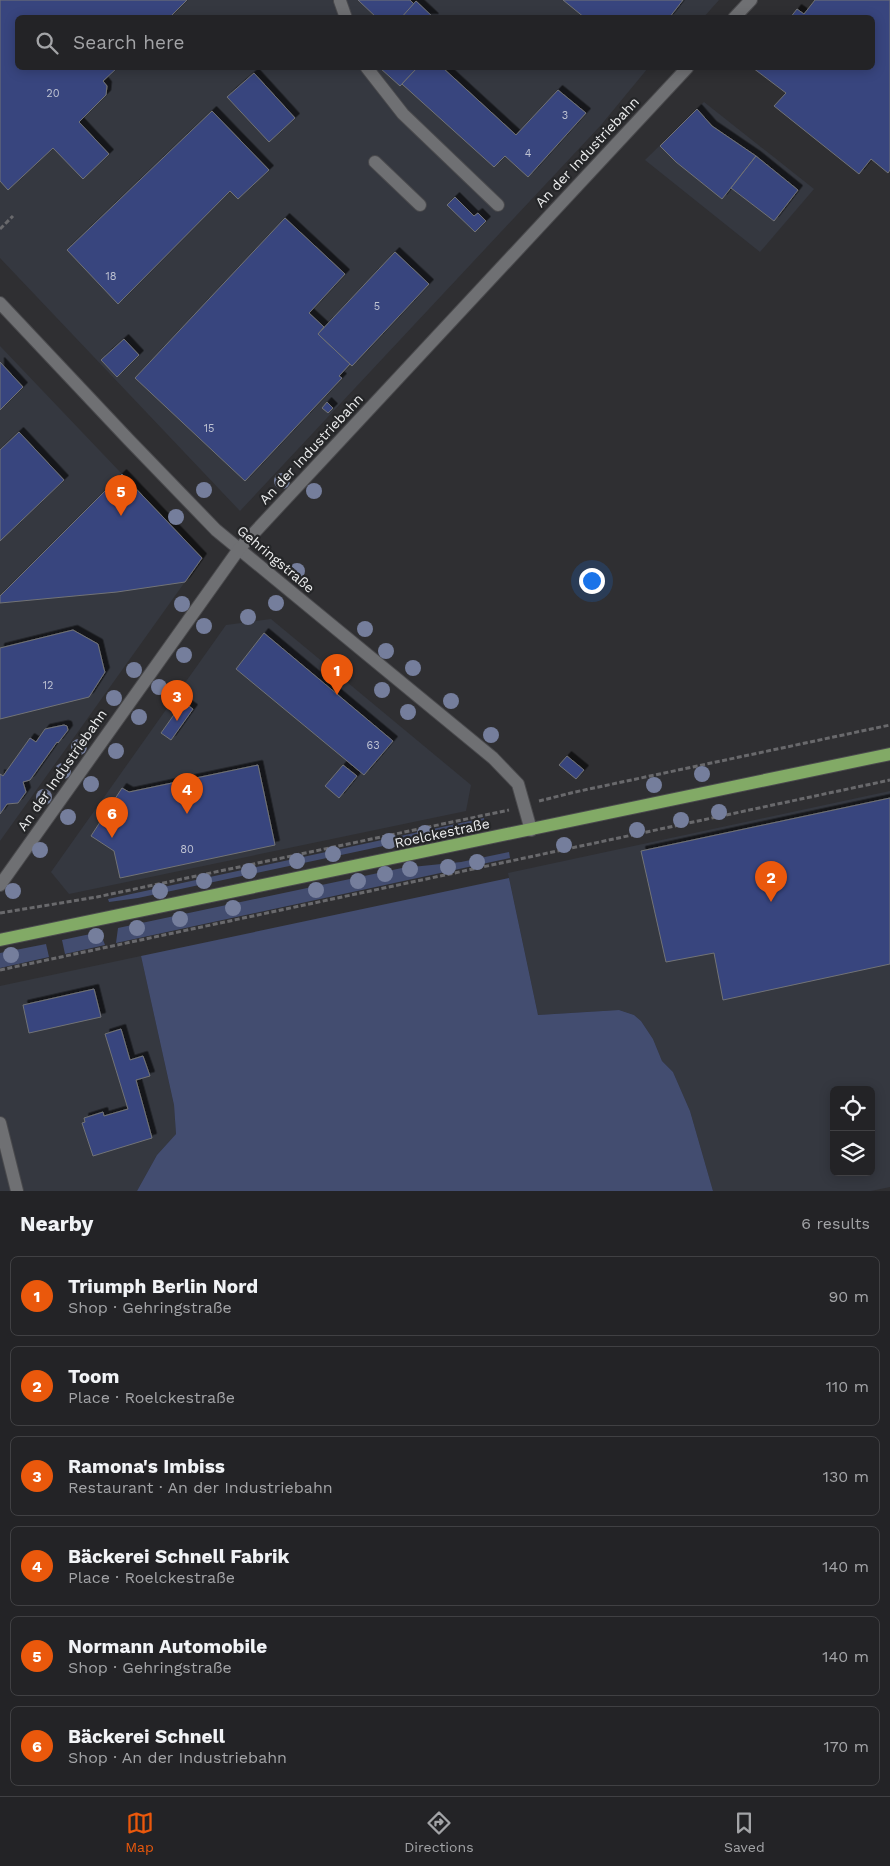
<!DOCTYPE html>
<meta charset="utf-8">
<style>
body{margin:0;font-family:"Work Sans",sans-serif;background:#2f2f32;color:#f1f3f6}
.controls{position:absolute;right:15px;bottom:15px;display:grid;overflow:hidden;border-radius:8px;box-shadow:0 2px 12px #0003}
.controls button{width:45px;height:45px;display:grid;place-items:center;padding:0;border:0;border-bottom:1px solid #404043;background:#232326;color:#f1f3f6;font:25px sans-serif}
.you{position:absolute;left:591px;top:580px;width:18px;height:18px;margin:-12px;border:4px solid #fff;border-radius:50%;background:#1a73e8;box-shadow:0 0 0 8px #1a73e833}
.badge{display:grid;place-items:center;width:32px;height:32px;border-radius:50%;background:#ea580c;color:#fff;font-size:16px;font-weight:700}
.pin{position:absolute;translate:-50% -41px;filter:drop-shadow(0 1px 2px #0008)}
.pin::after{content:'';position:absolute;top:26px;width:18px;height:15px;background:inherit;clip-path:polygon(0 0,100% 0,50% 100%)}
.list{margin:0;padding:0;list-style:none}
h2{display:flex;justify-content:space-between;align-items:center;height:65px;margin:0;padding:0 20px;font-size:21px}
h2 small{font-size:16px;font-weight:400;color:#a3a4a7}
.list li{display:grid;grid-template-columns:32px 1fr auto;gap:15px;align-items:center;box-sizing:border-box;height:80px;margin:0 10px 10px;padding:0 10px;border:1px solid #404043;border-radius:8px}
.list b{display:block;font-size:19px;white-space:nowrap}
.list p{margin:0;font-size:16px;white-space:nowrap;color:#a3a4a7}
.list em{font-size:16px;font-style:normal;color:#a3a4a7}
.icon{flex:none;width:28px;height:28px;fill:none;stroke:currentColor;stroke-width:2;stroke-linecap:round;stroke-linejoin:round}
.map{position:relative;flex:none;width:890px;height:1191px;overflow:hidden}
.search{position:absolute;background:#232326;box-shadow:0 2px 12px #0003;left:15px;right:15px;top:15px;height:55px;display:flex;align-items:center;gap:12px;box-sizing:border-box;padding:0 18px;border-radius:8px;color:#a3a4a7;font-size:19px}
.sheet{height:605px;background:#232326}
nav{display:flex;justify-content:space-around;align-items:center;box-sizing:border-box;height:70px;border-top:1px solid #404043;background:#232326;font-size:14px;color:#a3a4a7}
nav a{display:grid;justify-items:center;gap:2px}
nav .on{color:#ea580c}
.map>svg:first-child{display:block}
</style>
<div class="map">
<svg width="890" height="1191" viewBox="0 0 890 1191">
<defs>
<filter id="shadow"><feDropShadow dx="4.5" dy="-4.5" stdDeviation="0" flood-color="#0009"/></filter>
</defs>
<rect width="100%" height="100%" fill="#2f2f32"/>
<g fill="#353840" fill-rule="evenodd">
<polygon points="0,0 719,0 703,18 18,18 18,68 648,68 601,125 240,511 0,258"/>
<polygon points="704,102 814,189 760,252 645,160"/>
<polygon points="0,346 202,558 0,841"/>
<polygon points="271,619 471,785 466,811 69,894 51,872 226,625"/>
<path d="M890 791V1187L871 1191H713L690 1111 673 1072 662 1061 653 1039 641 1021 634 1015 619 1010 538 1015 508 873ZM834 1090H871V1172H834Z"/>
<polygon points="141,956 174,1105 176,1134 157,1155 137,1191 0,1191 0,986"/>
</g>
<g fill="#434d70">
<polygon points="484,818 485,823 482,825 138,898 109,902 108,899"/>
<polygon points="509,852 510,858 116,943 118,928 402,868 461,862"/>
<polygon points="509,878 538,1015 619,1010 634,1015 641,1021 653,1039 662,1061 673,1072 690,1111 713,1191 137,1191 157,1155 176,1134 174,1105 141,956"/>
<polygon points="100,932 105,945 65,954 62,940"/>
<polygon points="46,944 49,957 0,968 0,953"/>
</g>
<g fill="#37457e" stroke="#727376" filter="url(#shadow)">
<polygon points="0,0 187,0 169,18 18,18 18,68 117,68 103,81 107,86 106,95 79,122 109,154 83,179 53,148 8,190 0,181"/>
<polygon points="358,0 410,0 414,4 401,18 377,18"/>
<polygon points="563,0 683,0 669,18 585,18"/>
<polygon points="815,0 890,0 890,170 888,173 871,159 859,174 774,106 786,93 753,68 872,68 872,18 790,18 797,9 804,14"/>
<polygon points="416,1 434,18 401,18"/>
<polygon points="380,68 412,68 415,70 400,86"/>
<polygon points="417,68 443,68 516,135 558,90 586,113 528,177 505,156 494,167 402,84"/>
<polygon points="254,73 295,118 269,142 227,97"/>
<polygon points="697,109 712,126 756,156 722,199 676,162 660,146"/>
<polygon points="212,111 269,170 238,199 230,191 118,304 67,250"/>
<polygon points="756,156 798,190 774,221 731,188"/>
<polygon points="455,197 474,216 478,213 486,221 475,232 447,205"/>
<polygon points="285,218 345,274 309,313 324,327 318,334 350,364 339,376 342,378 245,481 135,378"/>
<polygon points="395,252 429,284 352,366 318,334"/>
<polygon points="124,339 139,355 117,377 101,360"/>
<polygon points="0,362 23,387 0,410"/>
<polygon points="327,402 333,408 328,413 322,408"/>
<polygon points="19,432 64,480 0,541 0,450"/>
<polygon points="122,474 202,558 185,582 117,592 0,603 0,596"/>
<polygon points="73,630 98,644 104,669 105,672 89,697 0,719 0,648"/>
<polygon points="264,633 393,741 364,775 236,669"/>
<polygon points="183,702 193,709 171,740 161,733"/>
<polygon points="64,725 67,726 68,730 58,743 57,742 30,780 23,782 26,792 18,803 7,804 0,814 0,774 3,776 30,738 36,742 45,729"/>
<polygon points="567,756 584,770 576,779 559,765"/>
<polygon points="258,765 275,845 120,878 114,851 91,836 122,788 129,792"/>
<polygon points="343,765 357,776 339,798 325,786"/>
<polygon points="890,798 890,964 723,1000 714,953 666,962 641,851"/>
<polygon points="94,989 101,1017 29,1033 23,1005"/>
<polygon points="121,1029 130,1060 143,1056 150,1076 136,1080 152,1138 93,1156 82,1123 85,1122 84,1118 103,1112 104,1116 128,1109 105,1034"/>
</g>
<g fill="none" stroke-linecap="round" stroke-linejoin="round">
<g stroke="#4a4a4d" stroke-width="14">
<g id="minor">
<polyline points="340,1 346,18"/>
<polyline points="734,18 751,0"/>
<polyline points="367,68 403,114 498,205"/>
<polyline points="375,162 420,205"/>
<polyline points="0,303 129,440 216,530 493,758 518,784 531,830"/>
<polyline points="0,885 239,549 687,68"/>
<polyline points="0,1123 17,1191"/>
</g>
</g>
<g stroke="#4a4a4d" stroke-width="14">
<polyline id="major" points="0,940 890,754"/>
</g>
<g stroke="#69696c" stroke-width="3" stroke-dasharray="5 2.5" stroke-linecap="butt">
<polyline points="0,229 13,216"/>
<polyline points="539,801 575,792 890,725"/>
<polyline points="0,913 97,897 509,810"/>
<polyline points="0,970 890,780"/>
</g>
<use href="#minor" stroke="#6f7073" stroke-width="12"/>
<use href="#major" stroke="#82aa66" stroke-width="12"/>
</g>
<g fill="#757e9c">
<circle cx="282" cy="481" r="8"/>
<circle cx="204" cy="490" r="8"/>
<circle cx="314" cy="491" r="8"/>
<circle cx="176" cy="517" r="8"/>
<circle cx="297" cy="571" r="8"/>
<circle cx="276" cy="603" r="8"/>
<circle cx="182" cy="604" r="8"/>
<circle cx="248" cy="617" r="8"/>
<circle cx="204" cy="626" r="8"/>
<circle cx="365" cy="629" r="8"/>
<circle cx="386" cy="651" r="8"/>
<circle cx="184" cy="655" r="8"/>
<circle cx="413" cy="668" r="8"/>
<circle cx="134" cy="670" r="8"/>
<circle cx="159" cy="687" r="8"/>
<circle cx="382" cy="690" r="8"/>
<circle cx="114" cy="698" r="8"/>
<circle cx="451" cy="701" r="8"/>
<circle cx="408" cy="712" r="8"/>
<circle cx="139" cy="717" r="8"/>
<circle cx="491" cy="735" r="8"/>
<circle cx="79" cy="747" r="8"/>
<circle cx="116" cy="751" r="8"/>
<circle cx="63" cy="771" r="8"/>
<circle cx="702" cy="774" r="8"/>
<circle cx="91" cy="784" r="8"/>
<circle cx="654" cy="785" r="8"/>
<circle cx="44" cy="797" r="8"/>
<circle cx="719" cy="812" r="8"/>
<circle cx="68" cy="817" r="8"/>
<circle cx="681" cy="820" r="8"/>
<circle cx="637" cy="830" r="8"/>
<circle cx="425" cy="833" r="8"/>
<circle cx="389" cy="841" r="8"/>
<circle cx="564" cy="845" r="8"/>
<circle cx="40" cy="850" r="8"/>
<circle cx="333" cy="854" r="8"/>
<circle cx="297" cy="861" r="8"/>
<circle cx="477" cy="862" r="8"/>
<circle cx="448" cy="867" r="8"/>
<circle cx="410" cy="869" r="8"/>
<circle cx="249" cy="871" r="8"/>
<circle cx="385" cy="874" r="8"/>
<circle cx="204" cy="881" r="8"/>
<circle cx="358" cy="881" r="8"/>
<circle cx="316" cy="890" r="8"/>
<circle cx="13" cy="891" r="8"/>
<circle cx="160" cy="891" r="8"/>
<circle cx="233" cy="908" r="8"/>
<circle cx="180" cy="919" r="8"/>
<circle cx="137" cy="928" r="8"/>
<circle cx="96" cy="936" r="8"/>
<circle cx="11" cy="955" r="8"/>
</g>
<g text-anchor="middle" stroke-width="4.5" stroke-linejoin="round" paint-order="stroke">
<g font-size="11" fill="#bfc3d2">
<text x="53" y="97">20</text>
<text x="565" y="119">3</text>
<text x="528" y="157">4</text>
<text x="111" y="280">18</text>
<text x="377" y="310">5</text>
<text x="209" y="432">15</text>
<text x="48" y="689">12</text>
<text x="373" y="749">63</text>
<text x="187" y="853">80</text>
</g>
<g font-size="14" fill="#ecedee" stroke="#252628">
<text transform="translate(587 152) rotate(-47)" y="5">An der Industriebahn</text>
<text transform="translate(311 449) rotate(-47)" y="5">An der Industriebahn</text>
<text transform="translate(276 559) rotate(40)" y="5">Gehringstraße</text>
<text transform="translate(62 770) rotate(-55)" y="5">An der Industriebahn</text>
<text transform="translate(442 833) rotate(-12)" y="5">Roelckestraße</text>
</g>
</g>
</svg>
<div class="controls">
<button><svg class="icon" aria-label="locate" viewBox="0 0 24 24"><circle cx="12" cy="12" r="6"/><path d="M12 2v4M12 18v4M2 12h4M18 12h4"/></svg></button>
<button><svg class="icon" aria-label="layers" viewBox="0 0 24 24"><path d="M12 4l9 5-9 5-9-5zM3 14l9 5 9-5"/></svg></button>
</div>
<div class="you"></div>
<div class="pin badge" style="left:337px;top:695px">1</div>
<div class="pin badge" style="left:771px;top:902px">2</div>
<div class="pin badge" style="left:177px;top:721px">3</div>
<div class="pin badge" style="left:187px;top:814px">4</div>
<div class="pin badge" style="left:121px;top:516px">5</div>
<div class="pin badge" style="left:112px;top:838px">6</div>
<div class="search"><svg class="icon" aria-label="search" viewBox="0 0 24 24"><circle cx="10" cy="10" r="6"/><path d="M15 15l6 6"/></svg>Search here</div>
</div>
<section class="sheet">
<h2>Nearby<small>6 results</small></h2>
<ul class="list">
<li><span class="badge">1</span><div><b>Triumph Berlin Nord</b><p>Shop · Gehringstraße</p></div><em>90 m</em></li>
<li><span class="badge">2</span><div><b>Toom</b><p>Place · Roelckestraße</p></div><em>110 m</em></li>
<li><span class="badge">3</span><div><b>Ramona's Imbiss</b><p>Restaurant · An der Industriebahn</p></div><em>130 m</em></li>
<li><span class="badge">4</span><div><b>Bäckerei Schnell Fabrik</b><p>Place · Roelckestraße</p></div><em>140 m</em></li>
<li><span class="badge">5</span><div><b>Normann Automobile</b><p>Shop · Gehringstraße</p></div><em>140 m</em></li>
<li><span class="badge">6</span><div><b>Bäckerei Schnell</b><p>Shop · An der Industriebahn</p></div><em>170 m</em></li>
</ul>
</section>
<nav>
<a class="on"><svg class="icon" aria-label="map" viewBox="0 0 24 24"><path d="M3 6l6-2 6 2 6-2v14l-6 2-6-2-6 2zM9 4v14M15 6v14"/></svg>Map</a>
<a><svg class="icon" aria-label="directions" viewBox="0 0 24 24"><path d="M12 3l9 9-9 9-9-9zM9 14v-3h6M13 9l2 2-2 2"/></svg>Directions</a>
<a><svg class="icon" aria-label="saved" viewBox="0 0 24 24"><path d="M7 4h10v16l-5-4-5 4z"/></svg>Saved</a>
</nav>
